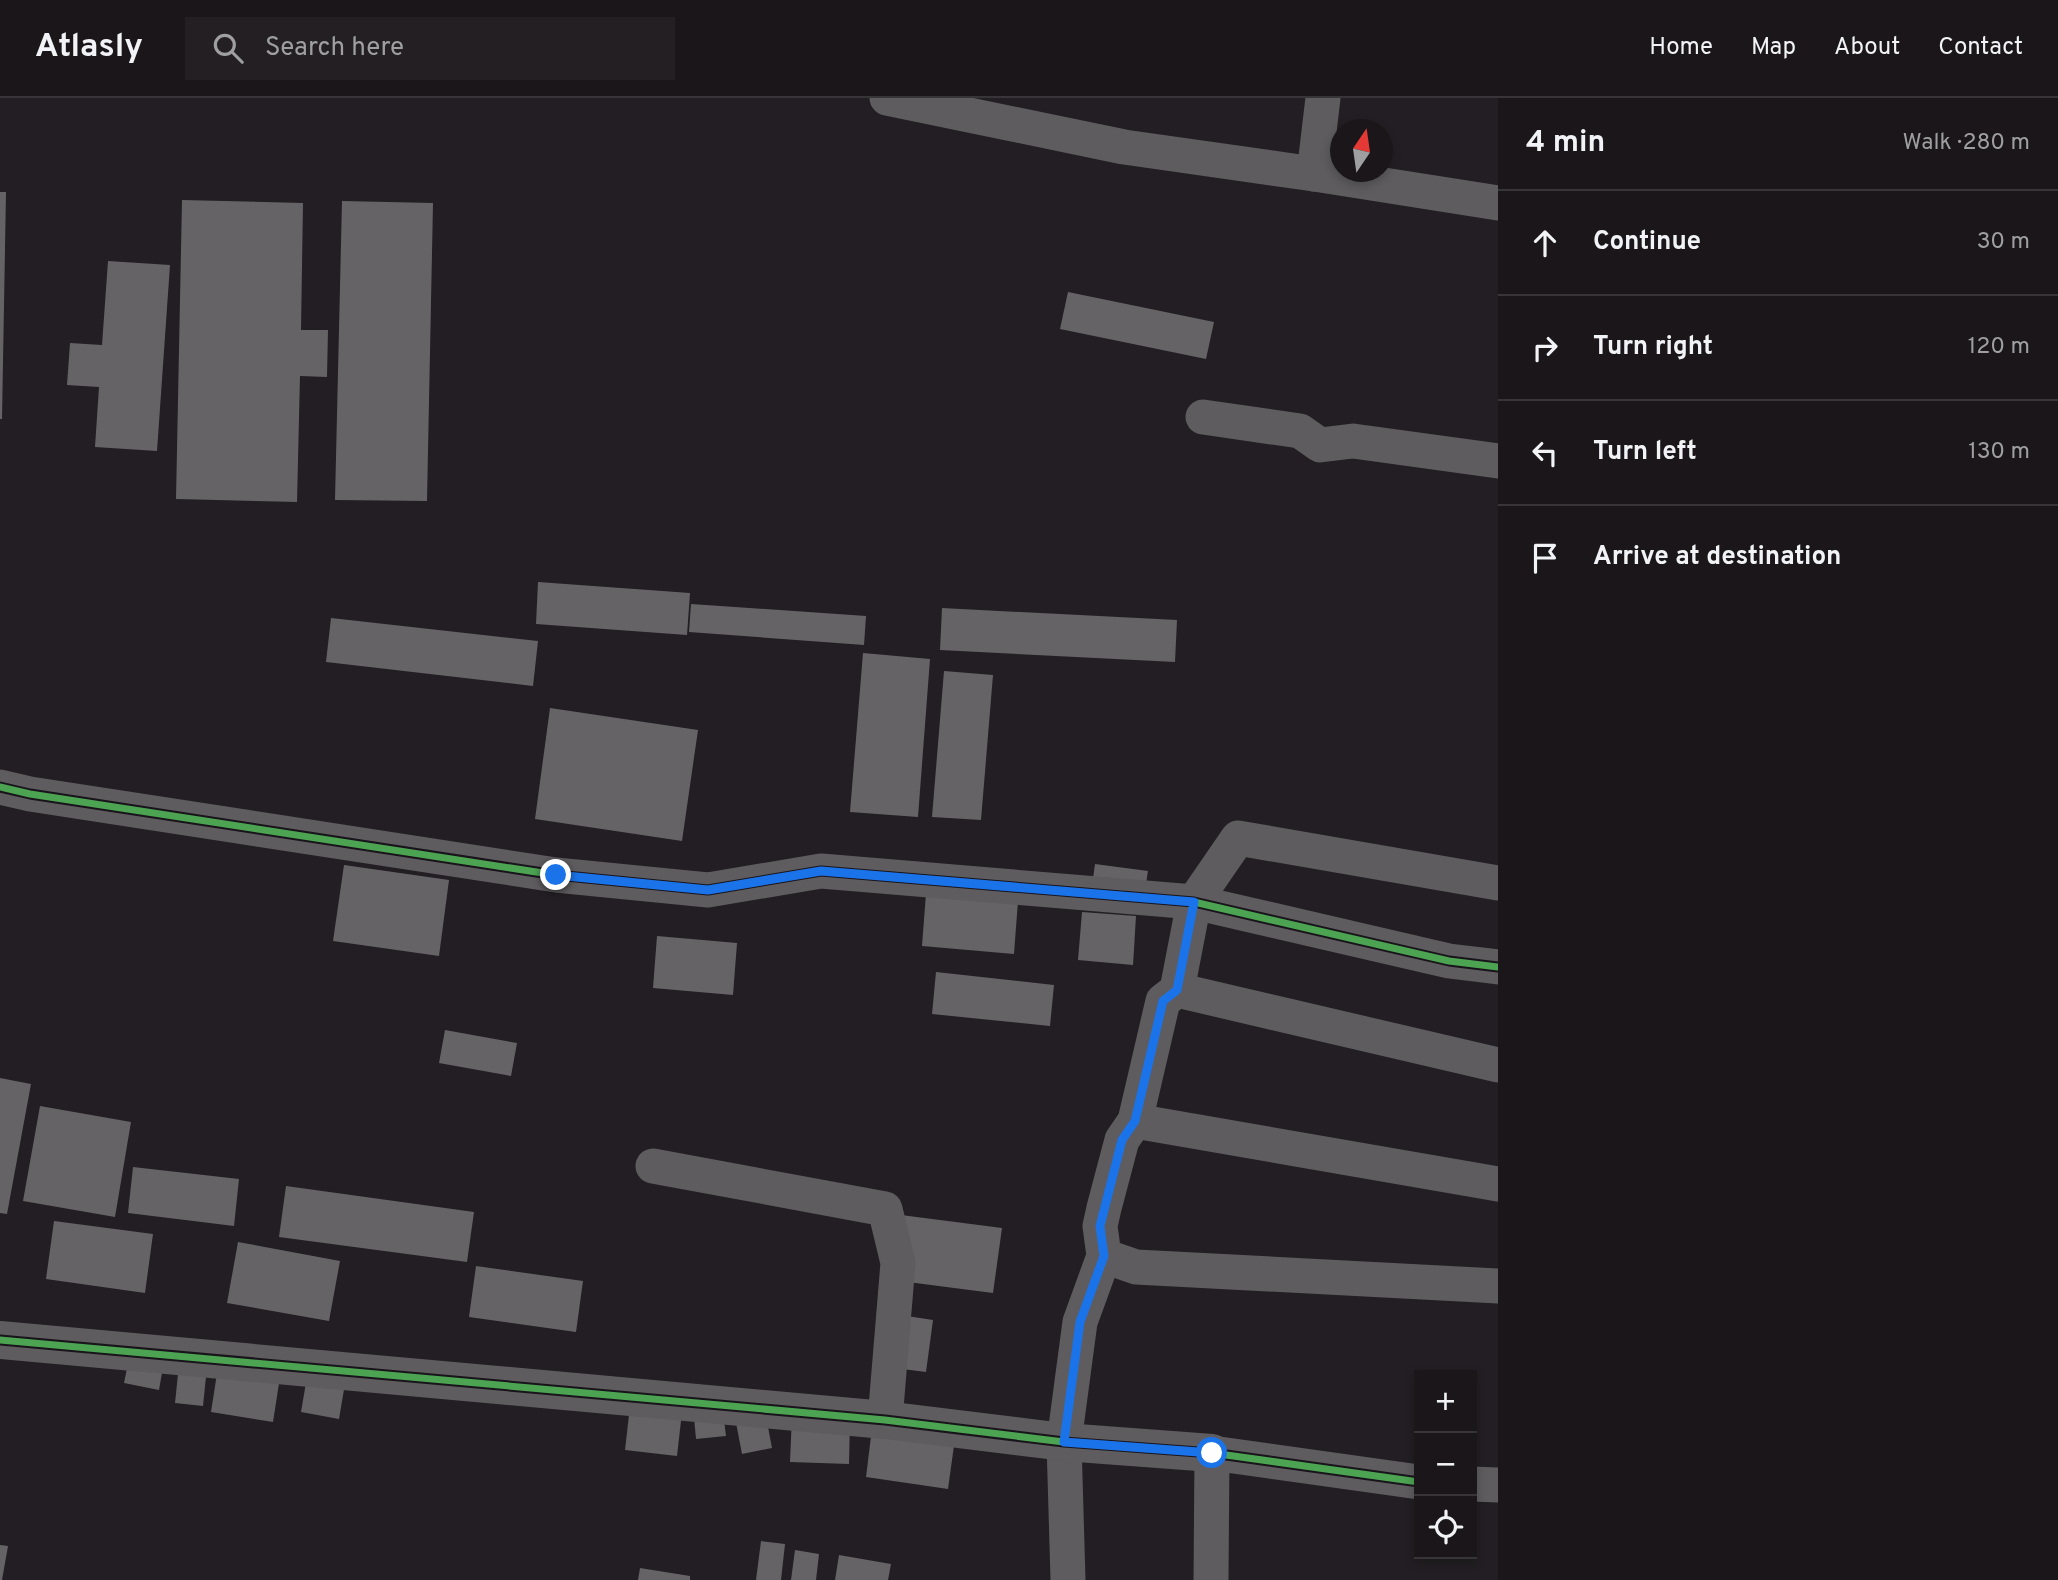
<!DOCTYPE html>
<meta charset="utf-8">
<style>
body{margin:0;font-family:Overpass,sans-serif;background:#231f23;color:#f1f3f6}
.controls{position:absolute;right:21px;bottom:21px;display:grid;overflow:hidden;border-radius:0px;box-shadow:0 4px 10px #0003}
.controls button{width:63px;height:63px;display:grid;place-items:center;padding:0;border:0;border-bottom:2px solid #383539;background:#1a161a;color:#f1f3f6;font:35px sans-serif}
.compass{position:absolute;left:1330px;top:21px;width:63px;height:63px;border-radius:50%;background:#1a161a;box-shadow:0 4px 10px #0003;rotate:13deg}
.stop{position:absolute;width:21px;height:21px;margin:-16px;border:5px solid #1a73e8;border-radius:50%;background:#fff}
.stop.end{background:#1a73e8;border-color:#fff;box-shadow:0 2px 7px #0008}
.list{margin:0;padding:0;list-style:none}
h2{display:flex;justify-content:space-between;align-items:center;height:91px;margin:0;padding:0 28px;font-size:30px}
h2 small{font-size:23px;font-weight:400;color:#9f9fa2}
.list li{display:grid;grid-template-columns:46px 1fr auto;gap:21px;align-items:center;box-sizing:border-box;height:105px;padding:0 28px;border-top:2px solid #383539}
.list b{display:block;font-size:26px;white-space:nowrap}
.list em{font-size:23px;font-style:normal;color:#9f9fa2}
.icon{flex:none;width:38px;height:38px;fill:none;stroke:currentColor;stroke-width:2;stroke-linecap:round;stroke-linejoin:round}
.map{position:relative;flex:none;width:1498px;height:1482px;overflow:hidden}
header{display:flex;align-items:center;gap:42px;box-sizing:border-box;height:98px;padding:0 35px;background:#1a161a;border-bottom:2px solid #383539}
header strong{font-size:33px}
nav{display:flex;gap:38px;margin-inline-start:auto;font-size:24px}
.search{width:490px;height:63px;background:#231f23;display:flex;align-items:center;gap:18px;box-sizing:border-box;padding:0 24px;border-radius:0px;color:#9f9fa2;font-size:26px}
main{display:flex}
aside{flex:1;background:#1a161a}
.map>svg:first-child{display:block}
</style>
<header>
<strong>Atlasly</strong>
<div class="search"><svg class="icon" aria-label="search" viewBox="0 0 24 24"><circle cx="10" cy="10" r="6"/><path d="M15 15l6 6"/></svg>Search here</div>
<nav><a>Home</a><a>Map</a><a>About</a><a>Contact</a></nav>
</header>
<main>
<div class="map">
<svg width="1498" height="1482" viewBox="0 0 1498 1482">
<rect width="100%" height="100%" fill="#221e23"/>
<g fill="#666367">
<polygon points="0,94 6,94 2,321 0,321"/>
<polygon points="182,102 303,105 301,232 328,232 327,279 300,278 297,404 176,401"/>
<polygon points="342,103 433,105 427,403 335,402"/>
<polygon points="108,163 170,167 157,353 95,349 99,289 67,287 70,245 102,247"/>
<polygon points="1068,194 1214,224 1206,261 1060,231"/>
<polygon points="538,484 690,495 687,537 536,526"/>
<polygon points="691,506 866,518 864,547 689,534"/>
<polygon points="942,510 1177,522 1175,564 940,552"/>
<polygon points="331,520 538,543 533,588 326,564"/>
<polygon points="863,555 930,561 918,719 850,714"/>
<polygon points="944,573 993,577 981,722 932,719"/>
<polygon points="550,610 698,632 682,743 535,721"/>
<polygon points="1095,766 1148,773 1142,811 1090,803"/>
<polygon points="344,767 449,782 439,858 333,843"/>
<polygon points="928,769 1020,776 1014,856 922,848"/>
<polygon points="1082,814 1136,818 1133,867 1078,862"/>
<polygon points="657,838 737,845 733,897 653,890"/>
<polygon points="936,874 1054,887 1050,928 932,916"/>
<polygon points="445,932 517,945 511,978 439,965"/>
<polygon points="0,980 31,986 7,1116 0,1115"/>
<polygon points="40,1008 131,1024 115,1119 23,1103"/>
<polygon points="133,1069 239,1081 234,1128 128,1115"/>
<polygon points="286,1088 474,1114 467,1164 279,1139"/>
<polygon points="901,1117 1002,1130 993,1195 892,1182"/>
<polygon points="54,1123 153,1136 145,1195 46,1181"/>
<polygon points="238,1144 340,1163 329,1223 227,1205"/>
<polygon points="476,1168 583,1183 576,1234 469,1219"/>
<polygon points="894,1216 933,1222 926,1274 887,1269"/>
<polygon points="132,1246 166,1252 159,1292 124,1285"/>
<polygon points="181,1247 209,1250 203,1308 175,1305"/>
<polygon points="220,1256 282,1266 273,1324 211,1314"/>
<polygon points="310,1261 348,1268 339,1321 301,1314"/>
<polygon points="763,1303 772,1350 742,1356 733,1309"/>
<polygon points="722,1306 726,1338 696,1341 693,1309"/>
<polygon points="630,1308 682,1314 677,1358 625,1352"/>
<polygon points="792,1318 850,1320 849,1366 790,1364"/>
<polygon points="873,1322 956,1333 948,1391 866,1379"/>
<polygon points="761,1443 785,1446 781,1482 756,1482"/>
<polygon points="0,1447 8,1448 2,1482 0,1482"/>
<polygon points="795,1452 819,1456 816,1482 791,1482"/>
<polygon points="839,1457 891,1466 888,1482 835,1482"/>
<polygon points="640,1470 690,1478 690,1482 638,1482"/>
</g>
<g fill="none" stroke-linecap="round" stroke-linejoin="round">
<g stroke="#5e5c5e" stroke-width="35">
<polyline points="887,0 1124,49 1314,76 1498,105"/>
<polyline points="1314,76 1323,0"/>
<polyline points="1203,319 1300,333 1320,347 1353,343 1498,363"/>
<polyline points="0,689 30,696 556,777 708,792 821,773 1194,804 1449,863 1498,869"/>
<polyline points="1177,892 1498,967"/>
<polyline points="1135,1023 1498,1086"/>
<polyline points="653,1068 885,1111 898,1165 885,1322"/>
<polyline points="1104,1158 1136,1169 1498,1188"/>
<polyline points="1472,1386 1498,1387"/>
<polyline points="1068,1482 1064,1344 1080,1224 1104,1158 1100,1128 1104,1110 1122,1042 1135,1023 1163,903 1177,892 1194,804 1238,740 1498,785"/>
<polyline points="1211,1482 1212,1355 1419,1384"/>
</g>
<polyline stroke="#5e5c5e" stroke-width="38" points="0,1242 885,1322 1064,1344 1212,1355"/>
<g stroke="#19141b" stroke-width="11">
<g id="cycleway">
<polyline points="0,689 30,696 556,777 708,792 821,773 1194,804 1449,863 1498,869"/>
<polyline points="0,1242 885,1322 1064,1344 1212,1355 1419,1384"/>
</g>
</g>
<use href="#cycleway" stroke="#4ca352" stroke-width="7"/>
</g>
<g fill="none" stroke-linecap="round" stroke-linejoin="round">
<polyline stroke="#1a73e8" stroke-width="9" points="556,777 708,792 821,773 1194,804 1177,892 1163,903 1135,1023 1122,1042 1100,1128 1104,1158 1080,1224 1064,1344 1212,1355"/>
</g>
</svg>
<div class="controls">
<button>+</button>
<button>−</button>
<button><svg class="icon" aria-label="locate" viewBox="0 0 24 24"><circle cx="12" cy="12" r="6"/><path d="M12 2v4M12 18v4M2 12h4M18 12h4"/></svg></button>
</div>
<svg class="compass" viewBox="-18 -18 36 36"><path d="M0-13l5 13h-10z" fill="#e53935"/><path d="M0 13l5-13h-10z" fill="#9f9fa2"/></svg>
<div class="stop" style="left:1212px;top:1355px"></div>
<div class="stop end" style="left:556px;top:777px"></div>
</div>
<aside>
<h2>4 min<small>Walk · 280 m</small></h2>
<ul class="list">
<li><svg class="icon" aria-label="ahead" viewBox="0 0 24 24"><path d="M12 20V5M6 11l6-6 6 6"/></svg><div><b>Continue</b></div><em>30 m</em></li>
<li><svg class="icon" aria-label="right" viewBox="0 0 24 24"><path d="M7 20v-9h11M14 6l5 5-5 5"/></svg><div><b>Turn right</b></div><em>120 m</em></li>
<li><svg class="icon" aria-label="left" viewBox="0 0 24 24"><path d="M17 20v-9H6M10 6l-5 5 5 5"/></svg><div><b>Turn left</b></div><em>130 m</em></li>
<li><svg class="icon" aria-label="arrive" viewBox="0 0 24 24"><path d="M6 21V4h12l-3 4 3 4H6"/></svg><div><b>Arrive at destination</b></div></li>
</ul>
</aside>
</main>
